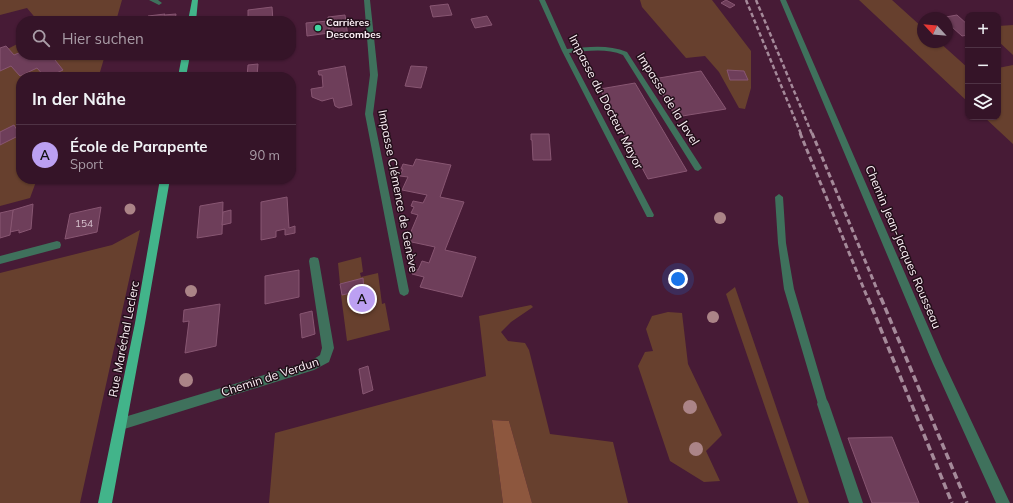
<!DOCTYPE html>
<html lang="de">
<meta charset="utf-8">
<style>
body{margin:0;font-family:Mulish,sans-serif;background:#3d1d30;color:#f1f3f6}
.controls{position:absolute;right:12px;top:12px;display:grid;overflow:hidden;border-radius:8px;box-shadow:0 1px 3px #0004}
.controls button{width:36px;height:36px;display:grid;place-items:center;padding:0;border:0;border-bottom:1px solid #4f3345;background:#351428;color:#f1f3f6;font:20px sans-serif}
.compass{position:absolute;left:917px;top:12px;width:36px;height:36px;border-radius:50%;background:#351428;box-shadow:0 1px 3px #0004;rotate:296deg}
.you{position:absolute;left:678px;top:279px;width:14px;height:14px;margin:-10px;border:3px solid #fff;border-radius:50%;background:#1a73e8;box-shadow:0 0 0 6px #1a73e833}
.badge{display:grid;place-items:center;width:26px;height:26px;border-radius:50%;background:#bca0f2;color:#111;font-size:13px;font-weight:700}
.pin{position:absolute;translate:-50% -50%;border:2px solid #fff;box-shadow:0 1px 4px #0006}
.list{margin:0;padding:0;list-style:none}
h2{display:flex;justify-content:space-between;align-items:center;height:52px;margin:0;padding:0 16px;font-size:17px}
h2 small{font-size:13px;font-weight:400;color:#aa9ea8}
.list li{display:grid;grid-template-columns:26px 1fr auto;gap:12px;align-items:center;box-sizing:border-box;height:60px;padding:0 16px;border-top:1px solid #4f3345}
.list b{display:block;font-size:15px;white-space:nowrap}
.list p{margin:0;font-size:13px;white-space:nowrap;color:#aa9ea8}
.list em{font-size:13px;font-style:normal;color:#aa9ea8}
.icon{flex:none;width:22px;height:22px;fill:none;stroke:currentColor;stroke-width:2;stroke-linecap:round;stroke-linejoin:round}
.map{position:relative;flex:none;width:1013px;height:503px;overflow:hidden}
.search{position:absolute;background:#351428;box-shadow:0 1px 3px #0004;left:16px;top:16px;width:280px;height:44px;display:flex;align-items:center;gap:10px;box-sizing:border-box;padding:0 14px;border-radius:16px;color:#aa9ea8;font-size:15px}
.panel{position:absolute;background:#351428;box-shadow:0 1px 3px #0004;left:16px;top:72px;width:280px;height:112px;border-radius:16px}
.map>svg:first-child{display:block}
</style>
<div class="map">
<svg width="1013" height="503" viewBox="0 0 1013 503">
<rect width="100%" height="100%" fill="#471b36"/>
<g fill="#67402e">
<polygon points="0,0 122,0 116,21 38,21 27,8 0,15"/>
<polygon points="640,0 712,0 751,51 751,88 745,109 739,108 719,72 705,56 686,58 642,7"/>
<polygon points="859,0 892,0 923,28 923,42 939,42 968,68 968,102"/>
<polygon points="1013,25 1013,55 998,41 998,26"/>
<polygon points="21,42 21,55 105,55 100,72 82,77 21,77 21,179 37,179 30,198 0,206 0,53"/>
<polygon points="1013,65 1013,144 984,117 998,117 998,68"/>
<polygon points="140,230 80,503 0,503 0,273 112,245"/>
<polygon points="361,257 363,272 360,273 361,277 378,273 382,304 385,303 390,330 347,341 341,295 364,290 363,279 340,284 338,263"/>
<polygon points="735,287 809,503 798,503 726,294"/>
<polygon points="531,305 533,307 511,322 501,332 508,341 525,343 529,350 550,434 613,442 628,503 532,503 509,421 492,420 503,503 269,503 275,433 486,376 479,316"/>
<polygon points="668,312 682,313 688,364 722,435 706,451 720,481 704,482 670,461 638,366 645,352 653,351 646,329 652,316"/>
</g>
<polygon fill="#8d573e" points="492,420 509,421 532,503 503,503"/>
<g fill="#6e3e5a" stroke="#885672">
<polygon points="726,0 735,5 730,8 721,3"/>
<polygon points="448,4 452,15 433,17 430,6"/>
<polygon points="272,7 273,21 248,21 248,10"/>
<polygon points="165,14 164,15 176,14 175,21 147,21 148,16"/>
<polygon points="345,15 348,37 331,39 328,17"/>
<polygon points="957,15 968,25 968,35 962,36 952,27 947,26 947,18 940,18"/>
<polygon points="487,16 492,25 475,28 471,19"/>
<polygon points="148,17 147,21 126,21 126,20"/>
<polygon points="328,21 329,33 307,36 306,23"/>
<polygon points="6,46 14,55 21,52 21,55 38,55 39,57 43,55 62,55 63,57 55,60 63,70 48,77 45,77 37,68 20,76 11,66 0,71 0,48"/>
<polygon points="212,55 235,55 212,59"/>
<polygon points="258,64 257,76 247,77 248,65"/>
<polygon points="345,66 352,105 339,108 335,106 333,98 322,101 312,97 311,89 323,87 322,75 319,75 318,71"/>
<polygon points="411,66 427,67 421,88 405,86"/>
<polygon points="727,70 744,71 748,80 730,80"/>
<polygon points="701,71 726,109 676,117 653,79"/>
<polygon points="635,83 687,171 648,179 600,89"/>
<polygon points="14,125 20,135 0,145 0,132"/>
<polygon points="531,134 549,134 551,160 533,160 532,140 531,140"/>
<polygon points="416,159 451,165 440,197 464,202 445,250 476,257 462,297 420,287 424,277 412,274 414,269 418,270 422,261 429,263 435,247 407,241 418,215 411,213 414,207 411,206 413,201 423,203 427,195 402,190 408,177 400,176 403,169 401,169 403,164 413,166"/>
<polygon points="287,197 289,228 295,226 295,233 285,235 285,229 276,231 276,237 261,240 261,202"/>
<polygon points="223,202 222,234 197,238 200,206"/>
<polygon points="33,204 31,229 19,233 19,230 10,232 13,210"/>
<polygon points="101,207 97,232 65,239 70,214"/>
<polygon points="13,210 10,235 0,238 0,213"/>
<polygon points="231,210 231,223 222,225 223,212"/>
<polygon points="299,270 299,297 265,304 265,276"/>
<polygon points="363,278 364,290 342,295 340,284"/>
<polygon points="220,304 216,346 185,353 189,321 183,322 184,310"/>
<polygon points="312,311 315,334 302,338 300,314"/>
<polygon points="368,366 373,390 363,394 359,369"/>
<polygon points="892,437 919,503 872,503 848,438"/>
</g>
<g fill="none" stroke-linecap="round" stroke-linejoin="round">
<g fill="#3f715c" fill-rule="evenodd">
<path d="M539 0H545L567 49C588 47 608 44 627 52L702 168 698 171 695 170 623 55C606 48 587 51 569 53L654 215 653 217H647L562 51Z"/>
<polygon points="779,194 783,197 786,243 794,289 828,404 827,408 823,409 819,408 818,404 784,289 778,243 775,197"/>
<polygon points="57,241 60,242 61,245 60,248 0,264 0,256"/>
</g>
<g fill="#3f715c" fill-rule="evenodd">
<polygon points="149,0 158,0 162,3 159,5"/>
<polygon points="364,0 370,0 378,75 373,114 409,291 408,294 404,296 400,294 399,291 365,114 370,75"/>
<polygon points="780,0 786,0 943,361 1010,503 996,503 933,364"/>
<polygon points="314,257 318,258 319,261 334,348 329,362 314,370 121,430 117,428 115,424 117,420 121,418 311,361 320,355 322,348 309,261 310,258"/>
<polygon points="823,398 827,400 829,404 863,503 849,503 817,404 819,400"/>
</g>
<g fill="#42b48a" fill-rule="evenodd">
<polygon points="192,0 198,0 196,21 188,21"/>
<polygon points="182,55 190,55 186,77 178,77"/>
<polygon points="160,179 170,179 145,323 112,503 98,503 135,323"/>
</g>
<g stroke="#a58a9a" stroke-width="2.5" stroke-dasharray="4.5 2.5" stroke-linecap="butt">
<polyline points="746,0 801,134"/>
<polyline points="756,0 812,134"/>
</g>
<g stroke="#a58a9a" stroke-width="3" stroke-dasharray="5.5 3" stroke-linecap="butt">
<polyline points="800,133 868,299"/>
<polyline points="812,133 881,299"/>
</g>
<g stroke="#a58a9a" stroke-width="3.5" stroke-dasharray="7 3.5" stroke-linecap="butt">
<polyline points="868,298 952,503"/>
<polyline points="881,298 967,503"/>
</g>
</g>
<g fill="#ab8487">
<circle cx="130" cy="209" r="5.5"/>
<circle cx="720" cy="218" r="6"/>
<circle cx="191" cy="291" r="6"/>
<circle cx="713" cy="317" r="6"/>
<circle cx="186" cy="380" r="7"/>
<circle cx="690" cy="407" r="7"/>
<circle cx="696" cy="449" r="7"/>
</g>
<circle fill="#42d4a1" stroke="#220e19" stroke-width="1.5" cx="318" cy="28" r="4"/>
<g text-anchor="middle" stroke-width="3" stroke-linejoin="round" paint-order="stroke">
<g font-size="10" font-weight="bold" fill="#fdf1f7" stroke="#220e19" text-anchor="start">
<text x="326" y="26">Carrières<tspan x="326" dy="12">Descombes</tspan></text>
</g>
<g font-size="10" fill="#d9c4d0">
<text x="84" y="227">154</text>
</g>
<g font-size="12" fill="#fdf1f7" stroke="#220e19">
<text transform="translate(668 99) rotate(58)" y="4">Impasse de la Javel</text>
<text transform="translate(606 102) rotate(63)" y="4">Impasse du Docteur Mayor</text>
<text transform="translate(398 191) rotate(79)" y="4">Impasse Clémence de Genève</text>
<text transform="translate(903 247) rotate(67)" y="4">Chemin Jean-Jacques Rousseau</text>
<text transform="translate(124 339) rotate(-79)" y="4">Rue Maréchal Leclerc</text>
<text transform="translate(270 377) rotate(-18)" y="4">Chemin de Verdun</text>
</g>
</g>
</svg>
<div class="controls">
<button>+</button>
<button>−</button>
<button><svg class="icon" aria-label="layers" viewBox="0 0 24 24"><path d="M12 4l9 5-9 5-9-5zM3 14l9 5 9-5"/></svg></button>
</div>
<svg class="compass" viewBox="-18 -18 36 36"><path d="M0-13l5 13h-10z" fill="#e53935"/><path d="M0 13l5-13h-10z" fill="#aa9ea8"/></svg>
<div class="you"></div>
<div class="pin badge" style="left:362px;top:299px">A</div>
<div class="search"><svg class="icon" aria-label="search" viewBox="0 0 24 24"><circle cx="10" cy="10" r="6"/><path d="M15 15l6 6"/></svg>Hier suchen</div>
<section class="panel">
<h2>In der Nähe<small></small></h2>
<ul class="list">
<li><span class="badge">A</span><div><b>École de Parapente</b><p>Sport</p></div><em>90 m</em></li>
</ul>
</section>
</div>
